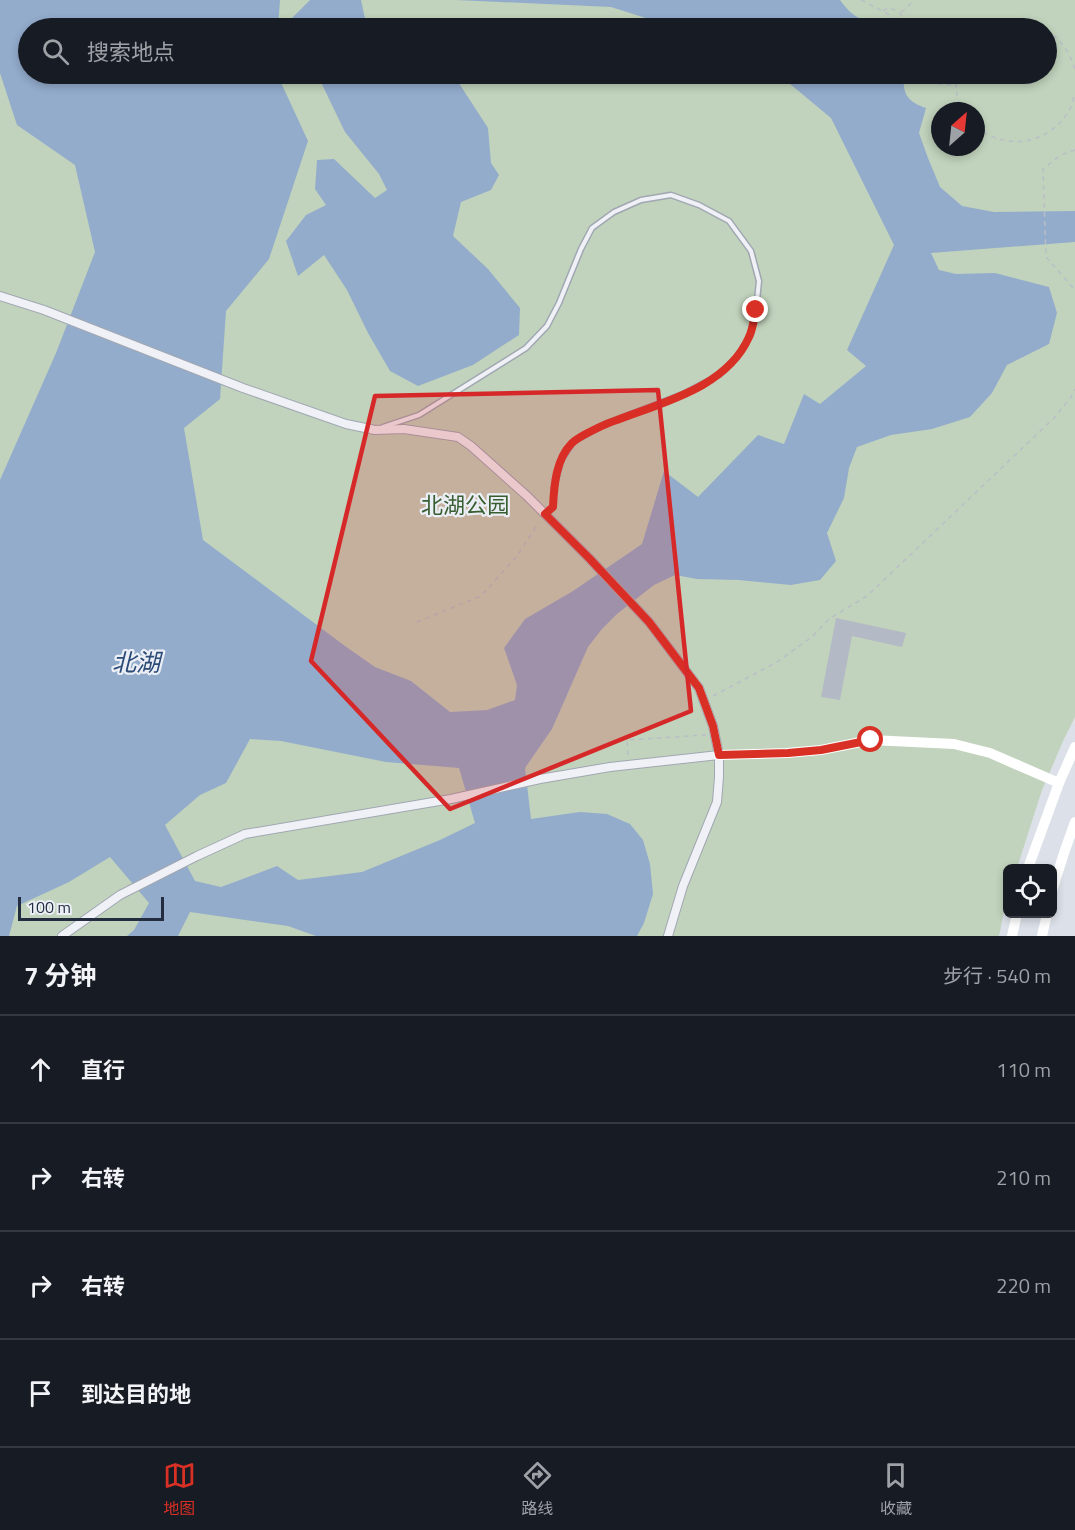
<!DOCTYPE html>
<html lang="zh">
<meta charset="utf-8">
<style>
body{margin:0;font-family:"Titillium Web","Noto Sans SC",sans-serif;background:#20242c;color:#f1f3f6}
.controls{position:absolute;right:18px;bottom:18px;display:grid;overflow:hidden;border-radius:9px;box-shadow:0 3px 9px #0003}
.controls button{width:54px;height:54px;display:grid;place-items:center;padding:0;border:0;border-bottom:2px solid #363941;background:#171b24;color:#f1f3f6;font:30px sans-serif}
.compass{position:absolute;left:931px;top:102px;width:54px;height:54px;border-radius:50%;background:#171b24;box-shadow:0 3px 9px #0003;rotate:27deg}
.scale{position:absolute;left:18px;bottom:15px;width:146px;box-sizing:border-box;padding-left:6px;border:3px solid #242d40;border-top:0;font-size:16px;line-height:21px;white-space:nowrap;color:#242d40;-webkit-text-stroke:4px #ebeff5;paint-order:stroke}
.stop{position:absolute;width:18px;height:18px;margin:-14px;border:4px solid #d93025;border-radius:50%;background:#fff}
.stop.end{background:#d93025;border-color:#fff;box-shadow:0 2px 6px #0008}
.list{margin:0;padding:0;list-style:none}
h2{display:flex;justify-content:space-between;align-items:center;height:78px;margin:0;padding:0 24px;font-size:26px}
h2 small{font-size:20px;font-weight:400;color:#9ea1a6}
.list li{display:grid;grid-template-columns:39px 1fr auto;gap:18px;align-items:center;box-sizing:border-box;height:108px;padding:0 24px;border-top:2px solid #363941}
.list b{display:block;font-size:22px;white-space:nowrap}
.list em{font-size:20px;font-style:normal;color:#9ea1a6}
.icon{flex:none;width:33px;height:33px;fill:none;stroke:currentColor;stroke-width:2;stroke-linecap:round;stroke-linejoin:round}
.map{position:relative;flex:none;width:1075px;height:936px;overflow:hidden}
.search{position:absolute;background:#171b24;box-shadow:0 3px 9px #0003;left:18px;right:18px;top:18px;height:66px;display:flex;align-items:center;gap:15px;box-sizing:border-box;padding:0 21px;border-radius:33px;color:#9ea1a6;font-size:22px}
.sheet{height:510px;background:#171b24}
nav{display:flex;justify-content:space-around;align-items:center;box-sizing:border-box;height:84px;border-top:2px solid #363941;background:#171b24;font-size:16px;color:#9ea1a6}
nav a{display:grid;justify-items:center;gap:3px}
nav .on{color:#d93025}
.map>svg:first-child{display:block}
</style>
<div class="map">
<svg width="1075" height="936" viewBox="0 0 1075 936">
<rect width="100%" height="100%" fill="#dce0e8"/>
<path fill="#c1d3bc" fill-rule="evenodd" d="M0 0H1075V717L1064 739 1042 790 1017 868H1008L1007 897 999 936H0ZM28 28H1046V74H28ZM940 111H976V147H940Z"/>
<g fill="#93accc" fill-rule="evenodd">
<path d="M0 0H280L278 28H28V74H277L308 141 269 259 226 311 220 399 184 428 203 540 345 646 375 667 411 681 450 712 487 710 515 700 517 685 504 648 525 619 573 591 642 544 664 471 698 497 758 435 784 444 804 394 820 404 866 366 847 350 894 245 831 118 778 74H904C902 93 907 102 926 108L919 133 928 158 940 187 962 206 994 212 1075 211V242L931 253 939 270 956 274 995 273 1049 287 1057 313 1049 344 1007 365 992 393 970 417 932 429 891 435 857 447 849 468 844 498 827 533 836 561 820 580 791 585 739 580 697 579 675 575 654 585 617 614 602 629 588 647 552 729 525 768 531 819 580 812 607 814 630 824 643 840 650 864 653 894 644 923 637 936H316L288 926 190 912 178 936H127L134 930 149 903 110 857 69 882 17 906 9 936H0V480L56 353 95 252 75 165 17 125 0 73ZM250 739 281 741 386 762 459 768 475 823 440 840 362 872 298 880 277 866 221 887 195 881 165 825 200 795 226 783Z"/>
<polygon points="310,0 361,0 367,28 297,28 292,18"/>
<path d="M456 0H840C855 20 862 21 886 23L890 28H677L611 7Z"/>
<polygon points="317,74 453,74 488,128 491,163 499,175 491,190 461,202 453,236 488,269 520,308 519,335 473,365 418,386 390,371 368,333 347,290 324,255 298,276 286,241 306,215 326,205 315,189 317,160 334,159 375,198 387,190 379,174 345,132"/>
</g>
<polygon fill="#b3b9c5" points="836,618 906,633 902,647 852,636 840,700 821,697"/>
<g fill="none" stroke-linecap="round" stroke-linejoin="round">
<g stroke="#a1a7b2" stroke-width="7">
<polyline id="lane" points="383,427 419,415 526,348 547,326 559,303 581,249 592,228 614,212 641,200 671,195 699,205 729,221 751,251 759,281 756,310 750,336 737,357 719,375 683,394 605,424 573,442 561,461 554,487 553,507 545,513"/>
</g>
<g stroke="#a1a7b2" stroke-width="10">
<g id="street">
<polyline points="0,296 44,310 243,388 346,424 375,430 404,429 458,437 471,446 527,496 589,558 649,622 699,688 713,726 719,755 719,777 717,802 683,886 668,936"/>
<polyline points="62,936 120,895 197,856 245,834 451,799 540,779 610,767 719,755"/>
</g>
</g>
<g stroke="#babec7" stroke-width="1.5" stroke-dasharray="4.5 4.5" stroke-linecap="butt">
<polyline points="861,0 888,14 904,28"/>
<path d="M883 11 888 8C900 10 904 15 904 27"/>
<polyline points="901,12 908,7 913,0"/>
<path d="M987 28C1005 20 1027 18 1044 28"/>
<path d="M1046 30C1062 40 1069 52 1075 69"/>
<polyline points="927,74 929,83 954,85"/>
<path d="M956 74C955 86 956 100 963 111"/>
<path d="M976 127C1006 151 1048 145 1069 111 1072 106 1073 99 1075 94"/>
<polyline points="1075,150 1061,155 1043,169 1046,257 1075,290"/>
<polyline points="417,622 481,596 517,556 539,522"/>
<polyline points="713,696 777,662 812,637 829,619 867,596 1054,418 1071,397 1075,389"/>
<polyline points="628,755 627,740 706,735"/>
</g>
<use href="#lane" stroke="#eff1f6" stroke-width="4"/>
<use href="#street" stroke="#eff1f6" stroke-width="8"/>
<g stroke="#fff" stroke-width="10">
<polyline points="719,755 787,753 821,750 871,740 954,744 990,753 1059,783"/>
<polyline points="1028,868 1059,783 1075,747"/>
<polyline points="1052,891 1064,853 1075,822"/>
<polyline points="1012,936 1017,914"/>
<polyline points="1042,936 1047,914"/>
</g>
</g>
<g fill="none" stroke-linecap="round" stroke-linejoin="round">
<path stroke="#d93025" stroke-width="8" d="M756 310C754 318 753 329 749 337 727 387 664 402 617 420 607 423 579 436 572 443 556 459 554 485 553 507L545 514 589 558 649 622 699 688 713 726 719 755 788 753 821 750 871 740"/>
</g>
<path fill="#d62828" fill-opacity="0.2" stroke="#d62828" stroke-width="4.5" stroke-linejoin="round" d="M658 390 691 711 450 809 311 661 375 396Z"/>
<g text-anchor="middle" stroke-width="4.5" stroke-linejoin="round" paint-order="stroke">
<g font-size="22" fill="#375d30" stroke="#ebeff5">
<text x="465" y="513">北湖公园</text>
</g>
<g font-size="24" font-style="italic" fill="#2a4a77" stroke="#ebeff5">
<text x="136" y="671">北湖</text>
</g>
</g>
</svg>
<div class="controls">
<button><svg class="icon" aria-label="locate" viewBox="0 0 24 24"><circle cx="12" cy="12" r="6"/><path d="M12 2v4M12 18v4M2 12h4M18 12h4"/></svg></button>
</div>
<svg class="compass" viewBox="-18 -18 36 36"><path d="M0-13l5 13h-10z" fill="#e53935"/><path d="M0 13l5-13h-10z" fill="#9ea1a6"/></svg>
<div class="scale">100 m</div>
<div class="stop" style="left:871px;top:740px"></div>
<div class="stop end" style="left:756px;top:310px"></div>
<div class="search"><svg class="icon" aria-label="search" viewBox="0 0 24 24"><circle cx="10" cy="10" r="6"/><path d="M15 15l6 6"/></svg>搜索地点</div>
</div>
<section class="sheet">
<h2>7 分钟<small>步行 · 540 m</small></h2>
<ul class="list">
<li><svg class="icon" aria-label="ahead" viewBox="0 0 24 24"><path d="M12 20V5M6 11l6-6 6 6"/></svg><div><b>直行</b></div><em>110 m</em></li>
<li><svg class="icon" aria-label="right" viewBox="0 0 24 24"><path d="M7 20v-9h11M14 6l5 5-5 5"/></svg><div><b>右转</b></div><em>210 m</em></li>
<li><svg class="icon" aria-label="right" viewBox="0 0 24 24"><path d="M7 20v-9h11M14 6l5 5-5 5"/></svg><div><b>右转</b></div><em>220 m</em></li>
<li><svg class="icon" aria-label="arrive" viewBox="0 0 24 24"><path d="M6 21V4h12l-3 4 3 4H6"/></svg><div><b>到达目的地</b></div></li>
</ul>
</section>
<nav>
<a class="on"><svg class="icon" aria-label="map" viewBox="0 0 24 24"><path d="M3 6l6-2 6 2 6-2v14l-6 2-6-2-6 2zM9 4v14M15 6v14"/></svg>地图</a>
<a><svg class="icon" aria-label="directions" viewBox="0 0 24 24"><path d="M12 3l9 9-9 9-9-9zM9 14v-3h6M13 9l2 2-2 2"/></svg>路线</a>
<a><svg class="icon" aria-label="saved" viewBox="0 0 24 24"><path d="M7 4h10v16l-5-4-5 4z"/></svg>收藏</a>
</nav>
